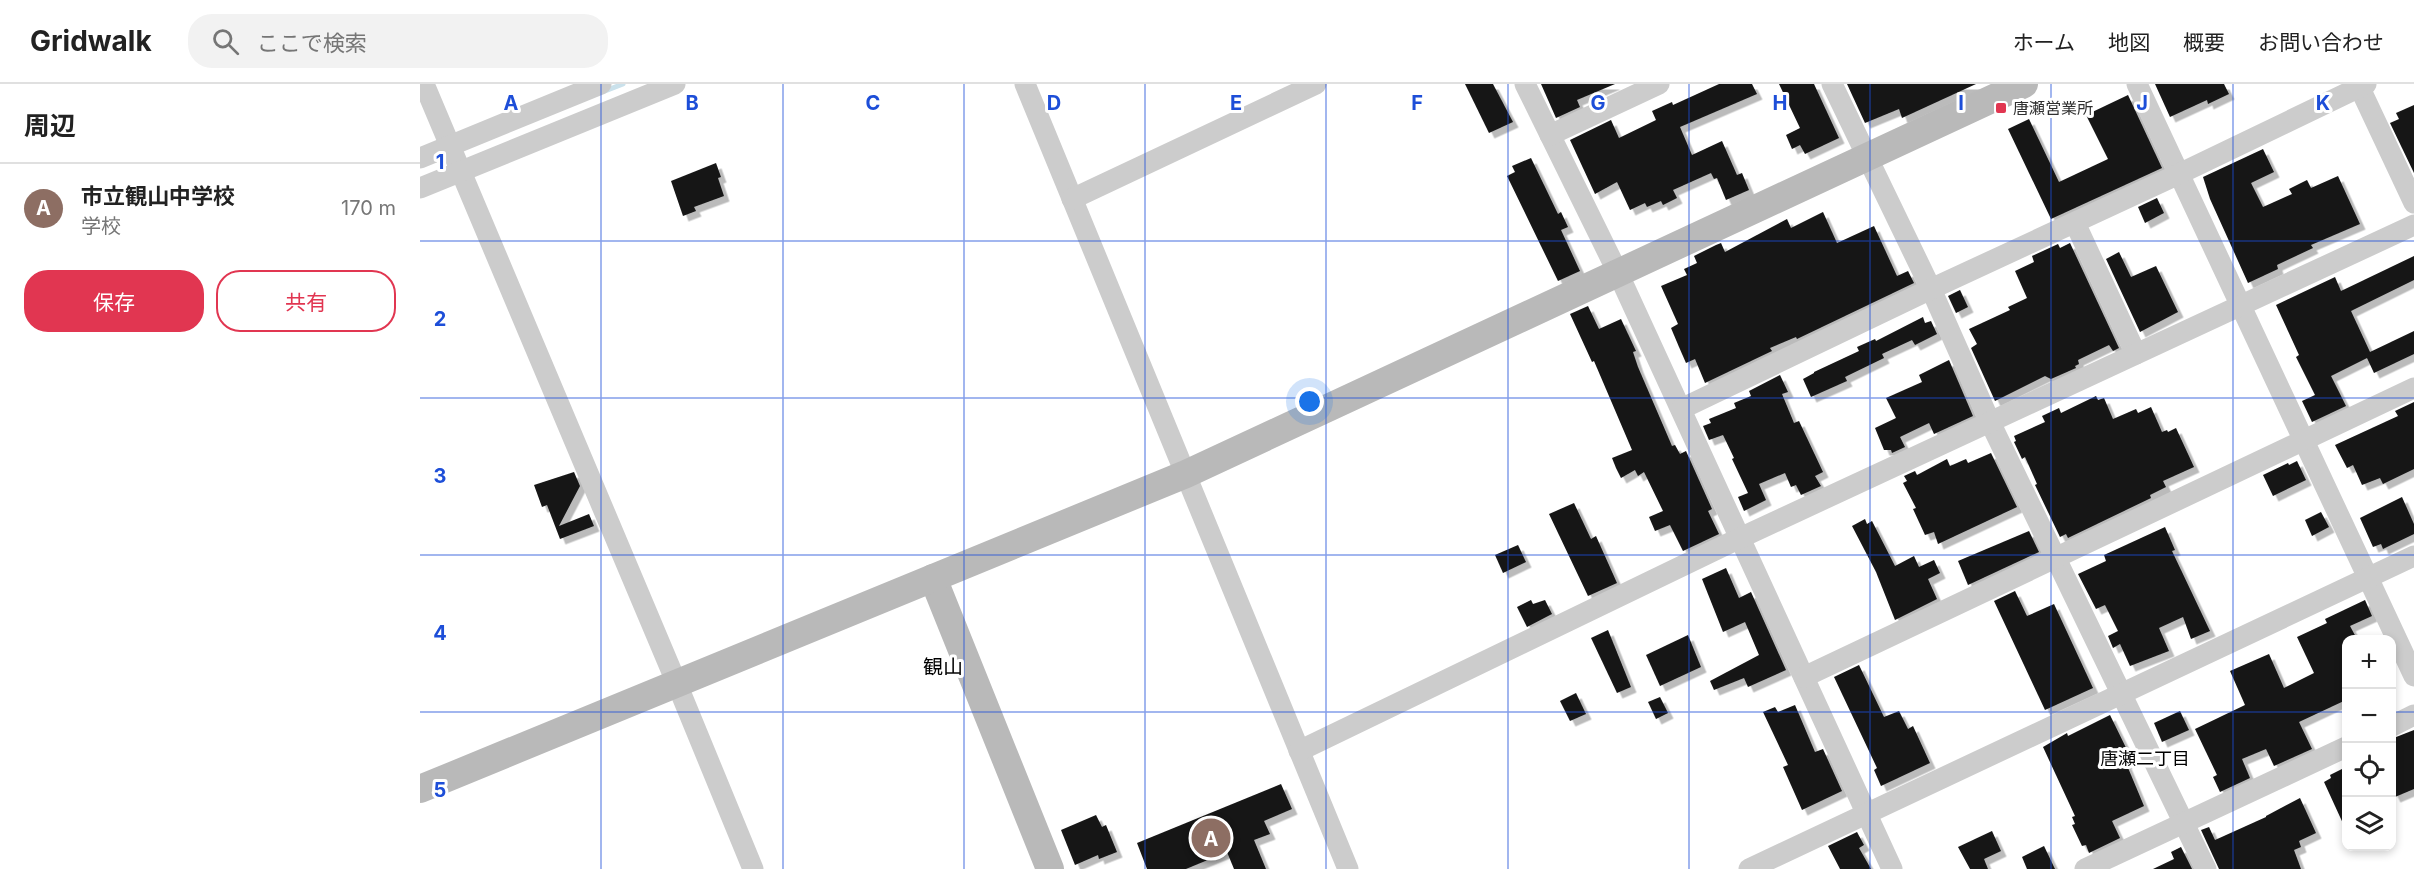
<!DOCTYPE html>
<html lang="ja">
<meta charset="utf-8">
<style>
body{margin:0;font-family:Inter,"Noto Sans JP",sans-serif;background:#f2f2f2;color:#222}
.controls{position:absolute;right:18px;bottom:18px;display:grid;overflow:hidden;border-radius:12px;box-shadow:0 3px 9px #0003}
.controls button{width:54px;height:54px;display:grid;place-items:center;padding:0;border:0;border-bottom:2px solid #e0e0e0;background:#fff;color:#222;font:30px sans-serif}
.you{position:absolute;left:890px;top:318px;width:21px;height:21px;margin:-15px;border:4px solid #fff;border-radius:50%;background:#1a73e8;box-shadow:0 0 0 9px #1a73e833}
.badge{display:grid;place-items:center;width:39px;height:39px;border-radius:50%;background:#e13651;color:#fff;font-size:20px;font-weight:700}
.pin{position:absolute;translate:-50% -50%;border:3px solid #fff;box-shadow:0 2px 6px #0006}
.list{margin:0;padding:0;list-style:none}
h2{display:flex;justify-content:space-between;align-items:center;height:78px;margin:0;padding:0 24px;font-size:26px}
h2 small{font-size:20px;font-weight:400;color:#767676}
.list li{display:grid;grid-template-columns:39px 1fr auto;gap:18px;align-items:center;box-sizing:border-box;height:90px;padding:0 24px;border-top:2px solid #e0e0e0}
.list b{display:block;font-size:22px;white-space:nowrap}
.list p{margin:0;font-size:20px;white-space:nowrap;color:#767676}
.list em{font-size:20px;font-style:normal;color:#767676}
.actions{display:flex;gap:12px;padding:18px 24px}
.actions a{flex:1;padding:14px 0;border:2px solid #e13651;border-radius:24px;text-align:center;font-size:21px;color:#e13651}
.actions .main{background:#e13651;color:#fff}
.icon{flex:none;width:33px;height:33px;fill:none;stroke:currentColor;stroke-width:2;stroke-linecap:round;stroke-linejoin:round}
.map{position:relative;flex:none;width:1994px;height:785px;overflow:hidden}
header{display:flex;align-items:center;gap:36px;box-sizing:border-box;height:84px;padding:0 30px;background:#fff;border-bottom:2px solid #e0e0e0}
header strong{font-size:28px}
nav{display:flex;gap:33px;margin-inline-start:auto;font-size:21px}
.search{width:420px;height:54px;background:#f2f2f2;display:flex;align-items:center;gap:15px;box-sizing:border-box;padding:0 21px;border-radius:24px;color:#767676;font-size:22px}
main{display:flex}
aside{flex:1;background:#fff}
.map>svg:first-child{display:block}
</style>
<header>
<strong>Gridwalk</strong>
<div class="search"><svg class="icon" aria-label="search" viewBox="0 0 24 24"><circle cx="10" cy="10" r="6"/><path d="M15 15l6 6"/></svg>ここで検索</div>
<nav><a>ホーム</a><a>地図</a><a>概要</a><a>お問い合わせ</a></nav>
</header>
<main>
<aside>
<h2>周辺<small></small></h2>
<ul class="list">
<li><span class="badge" style="background:#8d6e63">A</span><div><b>市立観山中学校</b><p>学校</p></div><em>170 m</em></li>
</ul>
<div class="actions"><a class="main">保存</a><a>共有</a></div>
</aside>
<div class="map">
<svg width="1994" height="785" viewBox="0 0 1994 785">
<defs>
<filter id="shadow"><feDropShadow dx="5.5" dy="5.5" stdDeviation="0" flood-color="#0004"/></filter>
</defs>
<rect width="100%" height="100%" fill="#fff"/>
<g fill="none" stroke-linecap="round" stroke-linejoin="round">
<polyline stroke="#cae1eb" stroke-width="5" points="185,7 203,0"/>
</g>
<g fill="#161616" filter="url(#shadow)">
<polygon points="1045,0 1073,0 1093,38 1069,49"/>
<polygon points="1121,0 1195,0 1157,16 1160,23 1136,34"/>
<polygon points="1299,0 1332,0 1337,10 1260,43 1272,71 1302,57 1317,91 1322,89 1329,106 1306,116 1297,94 1294,95 1291,89 1253,106 1257,114 1243,121 1241,117 1227,123 1225,119 1210,126 1197,98 1175,110 1150,56 1191,36 1199,54 1236,36 1232,27 1252,18 1253,21"/>
<polygon points="1359,0 1394,0 1419,54 1385,70 1380,61 1372,65 1366,51 1380,44"/>
<polygon points="1427,0 1556,0 1482,34 1479,25 1445,39"/>
<polygon points="1735,0 1804,0 1809,10 1788,20 1787,16 1750,33"/>
<polygon points="1708,11 1742,84 1631,135 1588,45 1609,35 1639,98 1688,75 1666,31"/>
<polygon points="1994,21 1994,89 1970,39 1979,35 1976,29"/>
<polygon points="1843,65 1854,88 1831,99 1843,123 1872,110 1869,105 1887,96 1891,104 1918,92 1940,140 1891,161 1893,164 1857,181 1858,185 1828,199 1790,115 1783,93"/>
<polygon points="1111,74 1138,130 1141,128 1148,143 1141,146 1160,187 1138,197 1087,92 1095,88 1092,82"/>
<polygon points="296,79 301,93 298,94 304,112 274,123 276,127 263,132 251,97"/>
<polygon points="1737,114 1744,129 1725,139 1718,123"/>
<polygon points="1403,128 1417,159 1454,142 1477,192 1488,187 1494,199 1377,255 1376,253 1350,264 1352,267 1285,299 1275,275 1266,279 1259,263 1251,244 1258,240 1241,202 1267,191 1264,185 1277,179 1274,172 1296,161 1301,159 1305,168 1367,135 1371,144"/>
<polygon points="1650,159 1699,264 1693,267 1689,261 1658,276 1659,280 1655,282 1656,284 1631,295 1625,292 1575,317 1551,264 1557,260 1549,245 1590,226 1588,223 1607,214 1595,187 1614,178 1612,172 1638,160 1640,164"/>
<polygon points="1699,168 1711,193 1736,182 1758,228 1720,248 1686,175"/>
<polygon points="1994,172 1994,196 1931,227 1950,268 1994,247 1994,270 1954,289 1947,274 1911,292 1926,322 1892,338 1882,317 1895,311 1876,273 1879,271 1856,221 1915,193 1921,207"/>
<polygon points="1540,206 1548,223 1536,229 1528,212"/>
<polygon points="1168,222 1179,245 1201,235 1216,267 1213,268 1218,283 1252,362 1255,361 1260,370 1266,367 1292,425 1288,427 1299,450 1263,467 1250,441 1235,447 1229,433 1243,427 1224,388 1218,392 1215,386 1201,394 1196,384 1192,374 1212,366 1174,277 1172,278 1150,230"/>
<polygon points="1503,233 1505,239 1511,237 1517,250 1495,261 1492,256 1462,270 1464,274 1425,293 1427,297 1391,313 1383,295 1394,289 1394,288 1439,267 1437,263 1455,255 1456,257"/>
<polygon points="1529,276 1553,332 1514,350 1509,339 1480,353 1485,363 1472,369 1471,366 1464,366 1455,344 1476,334 1466,314 1502,298 1499,291"/>
<polygon points="1360,291 1368,308 1362,310 1374,339 1379,337 1403,388 1395,392 1401,402 1381,411 1376,401 1371,403 1365,389 1339,400 1346,416 1324,427 1318,413 1328,409 1312,375 1314,374 1303,351 1289,356 1283,342 1291,339 1289,335 1316,324 1314,319 1331,312 1329,307"/>
<polygon points="1676,312 1678,316 1684,314 1693,335 1716,325 1718,329 1731,323 1742,348 1747,346 1748,348 1756,344 1774,383 1743,397 1746,403 1730,411 1731,414 1648,454 1646,450 1640,453 1615,401 1617,400 1605,373 1602,375 1594,358 1596,357 1594,352 1625,338 1622,332 1639,324 1641,329"/>
<polygon points="1994,318 1994,385 1963,400 1960,394 1942,401 1933,381 1927,384 1915,361 1978,332 1975,327"/>
<polygon points="1571,369 1597,423 1518,460 1514,448 1505,451 1493,425 1496,424 1483,399 1487,397 1484,392 1495,387 1497,391 1527,375 1530,382 1546,375 1548,379"/>
<polygon points="1877,377 1886,396 1853,412 1843,391 1868,379 1869,381"/>
<polygon points="154,388 160,402 139,442 169,430 174,442 140,455 127,421 122,423 114,401"/>
<polygon points="1982,413 1994,440 1994,450 1963,465 1961,460 1953,463 1940,434"/>
<polygon points="1154,419 1171,455 1176,452 1197,499 1168,512 1129,430"/>
<polygon points="1901,428 1909,443 1892,452 1885,436"/>
<polygon points="1445,435 1447,440 1452,437 1475,482 1494,472 1499,483 1514,476 1520,489 1508,495 1517,515 1475,536 1456,488 1432,442"/>
<polygon points="1745,443 1755,466 1752,467 1790,547 1771,555 1763,533 1739,544 1749,567 1710,582 1700,560 1693,564 1688,552 1698,547 1685,521 1676,525 1658,490 1686,477 1684,471"/>
<polygon points="1609,447 1619,468 1548,501 1538,477"/>
<polygon points="1098,461 1106,478 1083,489 1075,471"/>
<polygon points="1306,484 1319,514 1331,508 1366,586 1328,603 1324,594 1294,606 1290,597 1339,571 1325,538 1303,548 1282,495"/>
<polygon points="1595,507 1607,532 1634,520 1673,604 1625,626 1574,517"/>
<polygon points="1111,516 1113,520 1125,516 1132,530 1107,543 1097,523"/>
<polygon points="1945,516 1952,532 1930,542 1937,555 1926,555 1926,616 1879,638 1892,665 1854,682 1846,665 1822,675 1830,694 1800,708 1793,693 1797,691 1775,645 1825,621 1810,587 1849,570 1864,604 1894,589 1877,553 1907,539 1905,535"/>
<polygon points="1188,546 1211,603 1197,609 1171,554"/>
<polygon points="1268,551 1281,583 1240,602 1226,571"/>
<polygon points="1439,581 1464,633 1479,627 1488,645 1493,642 1510,679 1461,702 1454,686 1457,684 1414,593"/>
<polygon points="1156,609 1166,630 1150,637 1140,617"/>
<polygon points="1240,613 1248,629 1236,635 1228,618"/>
<polygon points="1375,621 1395,668 1403,665 1422,707 1382,726 1363,683 1368,681 1343,628 1355,623 1358,628"/>
<polygon points="1760,627 1769,646 1742,658 1734,639"/>
<polygon points="1690,631 1712,676 1706,679 1724,722 1692,737 1700,754 1669,769 1666,761 1662,762 1652,741 1655,740 1652,733 1655,732 1623,663 1647,649 1648,652"/>
<polygon points="1994,646 1994,705 1975,713 1971,705 1971,655"/>
<polygon points="1926,683 1926,746 1904,698 1911,694 1910,691"/>
<polygon points="861,700 872,725 844,737 850,750 834,756 846,785 814,785 807,768 766,785 727,785 717,759"/>
<polygon points="1880,714 1896,749 1879,757 1881,763 1874,766 1881,785 1799,785 1781,746 1789,743 1795,756 1846,733 1846,732"/>
<polygon points="676,731 682,743 686,741 697,768 679,775 678,771 655,781 641,746"/>
<polygon points="1572,747 1581,767 1564,775 1568,785 1550,785 1538,763"/>
<polygon points="1437,748 1444,761 1439,764 1451,785 1420,785 1408,762"/>
<polygon points="1624,762 1635,785 1607,785 1602,773"/>
<polygon points="1761,763 1772,785 1733,785 1754,775 1751,768"/>
</g>
<g fill="none" stroke-linecap="round" stroke-linejoin="round">
<g stroke="#ccc" stroke-width="21">
<polyline points="4,0 257,600 333,785"/>
<polyline points="605,0 928,785"/>
<polyline points="1105,0 1198,189 1472,785"/>
<polyline points="1412,0 1511,205 1570,338 1786,785"/>
<polyline points="1717,0 1994,592"/>
<polyline points="1938,0 1994,119"/>
<polyline points="1130,51 1239,0"/>
<polyline points="0,74 181,0"/>
<polyline points="0,104 255,0"/>
<polyline points="652,115 896,0"/>
<polyline points="1655,139 1716,270"/>
<polyline points="1261,325 1511,205 1759,90 1946,0"/>
<polyline points="1384,593 1994,304"/>
<polyline points="1972,642 1994,631"/>
<polyline points="879,667 1320,454 1994,141"/>
<polyline points="1329,785 1994,472"/>
<polyline points="1665,785 1926,663"/>
</g>
<g stroke="#b9b9b9" stroke-width="28">
<polyline points="513,494 630,785"/>
<polyline points="0,705 766,390 1604,0"/>
</g>
</g>
<path fill="none" stroke="#1d4ed8" stroke-width="1.5" stroke-opacity="0.55" d="M181 0V785M363 0V785M544 0V785M725 0V785M906 0V785M1088 0V785M1269 0V785M1450 0V785M1631 0V785M1813 0V785M0 157H1994M0 314H1994M0 471H1994M0 628H1926M1972 628H1994"/>
<rect fill="#e13651" stroke="#fff" stroke-width="2" x="1575" y="18" width="12" height="12" rx="3"/>
<g text-anchor="middle" stroke-width="6" stroke-linejoin="round" paint-order="stroke">
<g font-size="16" fill="#2f2f2f" stroke="#fff" text-anchor="start">
<text x="1593" y="30">唐瀬営業所</text>
</g>
<g font-size="18" fill="#000" stroke="#fff">
<text x="1725" y="681">唐瀬二丁目</text>
</g>
<g font-size="20" fill="#000" stroke="#fff">
<text x="523" y="590">観山</text>
</g>
</g>
<g font-size="20" text-anchor="middle" font-weight="bold" fill="#1d4ed8" stroke="#fff" stroke-width="6" stroke-linejoin="round" paint-order="stroke">
<text x="91" y="26">A</text>
<text x="272" y="26">B</text>
<text x="453" y="26">C</text>
<text x="634" y="26">D</text>
<text x="816" y="26">E</text>
<text x="997" y="26">F</text>
<text x="1178" y="26">G</text>
<text x="1360" y="26">H</text>
<text x="1541" y="26">I</text>
<text x="1722" y="26">J</text>
<text x="1903" y="26">K</text>
<text x="20" y="85">1</text>
<text x="20" y="242">2</text>
<text x="20" y="399">3</text>
<text x="20" y="556">4</text>
<text x="20" y="713">5</text>
</g>
</svg>
<div class="controls">
<button>+</button>
<button>−</button>
<button><svg class="icon" aria-label="locate" viewBox="0 0 24 24"><circle cx="12" cy="12" r="6"/><path d="M12 2v4M12 18v4M2 12h4M18 12h4"/></svg></button>
<button><svg class="icon" aria-label="layers" viewBox="0 0 24 24"><path d="M12 4l9 5-9 5-9-5zM3 14l9 5 9-5"/></svg></button>
</div>
<div class="you"></div>
<div class="pin badge" style="left:791px;top:754px;background:#8d6e63">A</div>
</div>
</main>
